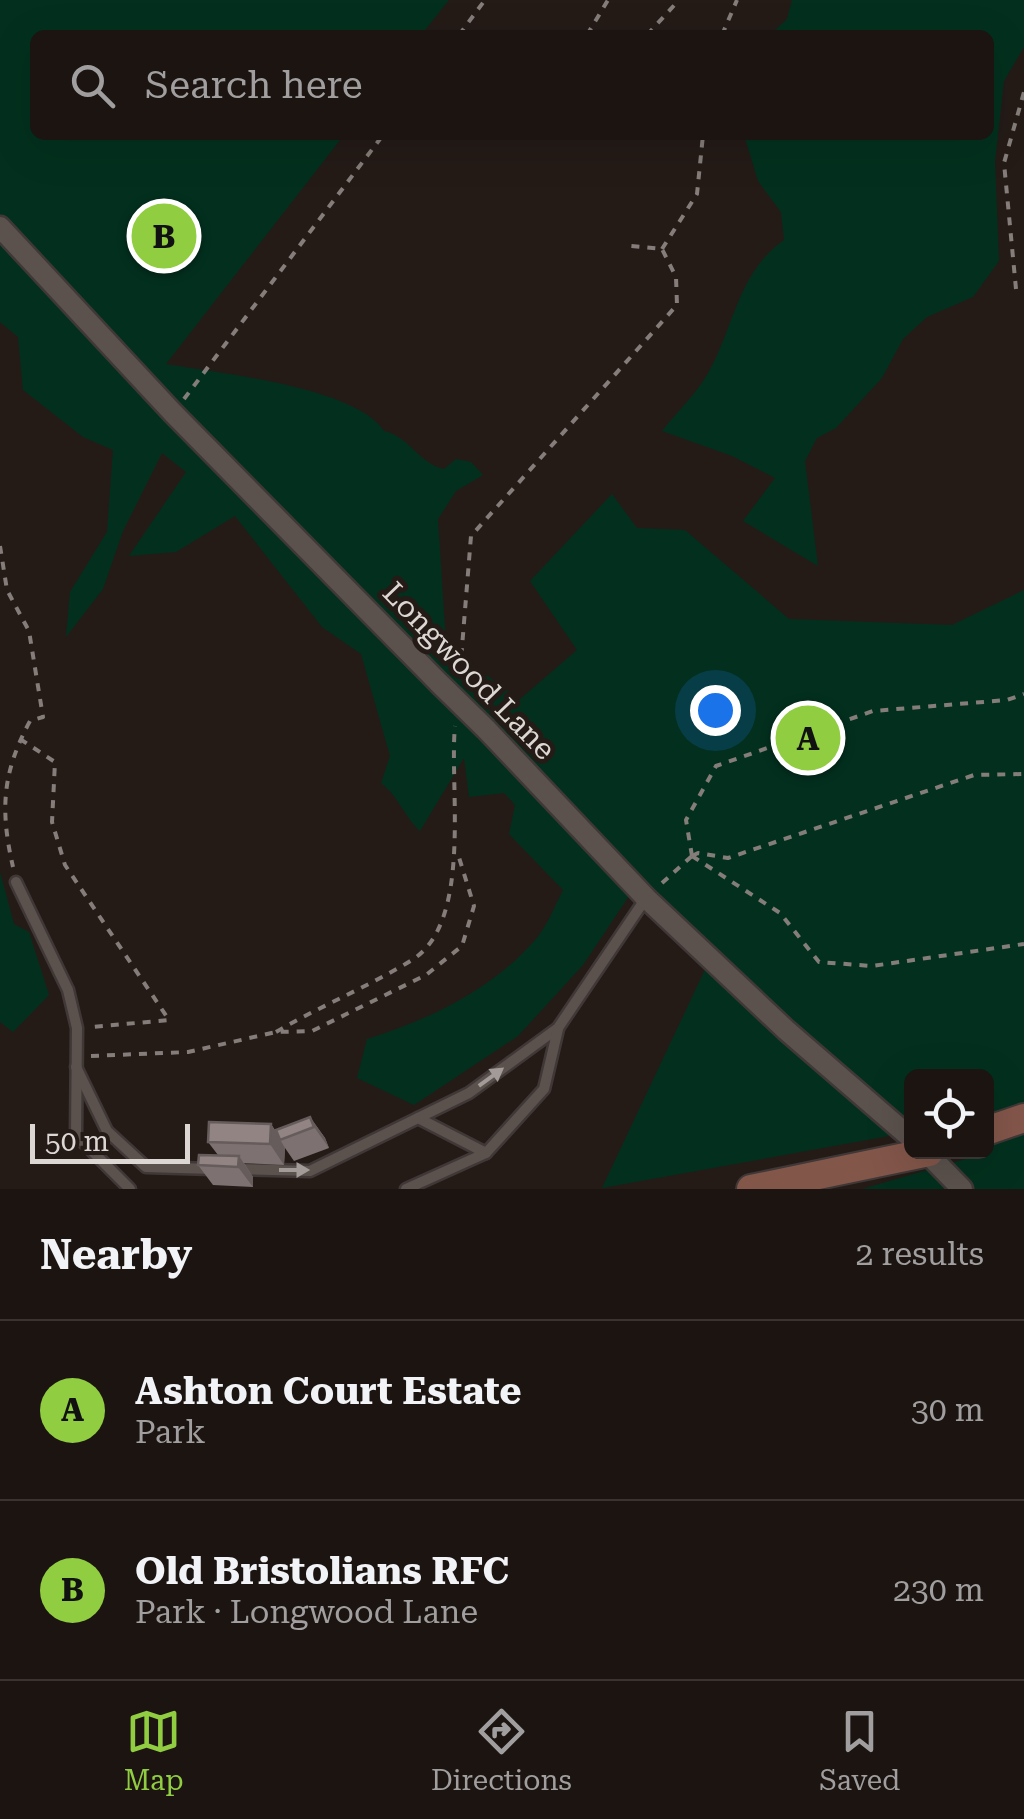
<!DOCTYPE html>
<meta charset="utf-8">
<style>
body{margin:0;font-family:"Roboto Serif",serif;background:#241d1a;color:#f1f3f6}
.controls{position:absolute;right:30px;bottom:30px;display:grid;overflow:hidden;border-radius:15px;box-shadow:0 10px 40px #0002}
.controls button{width:90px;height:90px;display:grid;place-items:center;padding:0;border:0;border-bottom:2px solid #393331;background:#1b1411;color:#f1f3f6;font:50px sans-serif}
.scale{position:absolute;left:30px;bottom:25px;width:160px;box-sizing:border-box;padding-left:10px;border:5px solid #ddd7d4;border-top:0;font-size:28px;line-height:35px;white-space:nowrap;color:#ddd7d4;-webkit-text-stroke:8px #241b17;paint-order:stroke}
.you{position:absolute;left:715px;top:710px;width:35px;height:35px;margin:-25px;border:8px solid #fff;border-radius:50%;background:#1a73e8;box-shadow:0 0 0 15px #1a73e833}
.badge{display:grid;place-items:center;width:65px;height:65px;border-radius:50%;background:#90cd41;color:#111;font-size:32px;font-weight:700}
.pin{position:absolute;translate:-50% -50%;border:5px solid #fff;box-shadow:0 2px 10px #0006}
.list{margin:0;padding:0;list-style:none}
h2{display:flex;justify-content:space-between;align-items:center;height:130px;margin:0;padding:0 40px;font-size:42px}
h2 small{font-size:32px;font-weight:400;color:#a09e9f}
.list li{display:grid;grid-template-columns:65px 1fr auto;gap:30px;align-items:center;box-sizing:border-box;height:180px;padding:0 40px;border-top:2px solid #393331}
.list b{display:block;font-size:38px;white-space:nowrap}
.list p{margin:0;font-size:32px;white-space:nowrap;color:#a09e9f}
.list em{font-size:32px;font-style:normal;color:#a09e9f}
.icon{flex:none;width:55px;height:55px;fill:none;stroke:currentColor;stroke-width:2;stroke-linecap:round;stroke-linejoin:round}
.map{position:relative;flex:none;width:1024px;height:1189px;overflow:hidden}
.search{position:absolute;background:#1b1411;box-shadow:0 10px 40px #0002;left:30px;right:30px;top:30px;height:110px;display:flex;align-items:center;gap:25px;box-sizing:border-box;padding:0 35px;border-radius:15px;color:#a09e9f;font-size:38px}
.sheet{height:490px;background:#1b1411}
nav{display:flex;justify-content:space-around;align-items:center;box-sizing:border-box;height:140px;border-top:2px solid #393331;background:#1b1411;font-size:28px;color:#a09e9f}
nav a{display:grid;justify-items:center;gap:5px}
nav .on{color:#90cd41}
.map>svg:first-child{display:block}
</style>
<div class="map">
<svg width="1024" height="1189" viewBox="0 0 1024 1189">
<rect width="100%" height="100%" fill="#241b17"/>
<g fill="#03301e">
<path d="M0 0H449L421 35H35V135H344L166 364C217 373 356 387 384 431 410 437 418 463 444 469L456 459 471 462 483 475 456 491 438 519 446 644 519 700 577 650 530 581 612 494 637 528 685 530 789 619 952 625 1024 590V1189H862L993 1151 987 1143 986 1076H912L911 1132 602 1188 710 959 635 887 583 965 518 1036 414 1105 357 1078 367 1039C429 1020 493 989 536 939 547 926 555 906 563 890L509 834 515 805 504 793 469 797 464 758 420 831C404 816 399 797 381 783L390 756 361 654 322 627 235 516 176 552 129 556 186 472 162 453 123 531 103 589 66 637 70 592 107 532 113 450 83 437 23 390 18 337 0 322Z"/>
<path d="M792 0H1024V47L1004 81 995 162 999 261 973 297 927 317 903 339 882 378 836 428 817 438 805 461 818 566 743 521 775 478 732 456 662 431C676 413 695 395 707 375 734 329 737 273 784 240L781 212 758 181 744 135H989V35H770L787 19Z"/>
<polygon points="0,872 14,924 29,932 49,995 13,1032 0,1022"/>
</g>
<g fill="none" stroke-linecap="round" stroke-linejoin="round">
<g stroke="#3f3836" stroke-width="15">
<g id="service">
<polyline points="16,882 68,990 77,1028 76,1135 130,1189"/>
<polyline points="76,1067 107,1131 146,1167 213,1169"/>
<polyline points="418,1118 486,1153"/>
<polyline points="235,1169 310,1171 469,1093 558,1028 646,898"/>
<polyline points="406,1189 486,1153 544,1089 558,1029"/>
</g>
</g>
<g stroke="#3f3836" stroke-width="25">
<g id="minor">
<polyline points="0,227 173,413 439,683"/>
<polyline points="486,729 646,898 786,1030 912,1139"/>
<polyline points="926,1152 962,1189"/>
</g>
</g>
<g stroke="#3f3836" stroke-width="32">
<g id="secondary">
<polyline points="986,1131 1024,1118"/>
<polyline points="751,1189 929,1152"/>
</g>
</g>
<g stroke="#847d7a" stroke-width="4" stroke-dasharray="8 8" stroke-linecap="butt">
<polyline points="459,35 485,0"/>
<polyline points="587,35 608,0"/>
<polyline points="647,35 679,0"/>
<polyline points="722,35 737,0"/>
<polyline points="662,249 697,194 703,135"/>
<polyline points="1016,289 1004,163 1024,92"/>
<polyline points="184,399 383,135"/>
<path d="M0 546 7 590 29 631 43 717 30 721C2 773 0 810 13 867"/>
<polyline points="460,672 471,536 677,305 676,277 662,249 631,246"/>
<polyline points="20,739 55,762 52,822 65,865 169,1020 92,1027"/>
<polyline points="692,856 686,820 716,766 873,711 1007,700 1024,694"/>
<polyline points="692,856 780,913 819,962 872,966 1024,944"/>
<polyline points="692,856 698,853 728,858 974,775 1024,774"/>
<polyline points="662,883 692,856"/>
<path d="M276 1032C320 1006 368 987 412 960 473 922 449 788 455 726"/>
<polyline points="91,1056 188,1052 276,1032 312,1031 426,975 462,946 474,906 457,851"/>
</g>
<use href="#service" stroke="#5b524d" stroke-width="10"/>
<use href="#minor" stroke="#5b524d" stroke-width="20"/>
<use href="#secondary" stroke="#83564a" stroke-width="28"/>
<g stroke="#3f3836" stroke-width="25" stroke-linecap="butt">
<polyline id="minor-bridge" points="439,683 486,729"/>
</g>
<use href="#minor-bridge" stroke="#5b524d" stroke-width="20"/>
</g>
<polygon fill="#7d7271" points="310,1117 325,1138 329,1148 294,1161 285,1148 284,1165 244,1163 253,1177 253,1187 213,1185 198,1165 218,1155 208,1142 271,1124 277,1133"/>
<g fill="#665c5c">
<polygon points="310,1117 325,1138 329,1148 314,1127"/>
<polygon points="271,1124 285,1148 284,1165 270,1144"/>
<polygon points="239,1156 253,1177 253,1187 238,1167"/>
</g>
<g fill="#918483" stroke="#665c5c" stroke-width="2.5">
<polygon points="310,1117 314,1127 280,1140 276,1130"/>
<polygon points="209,1122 271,1124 270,1144 208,1142"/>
<polygon points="199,1155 239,1156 238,1167 198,1165"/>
</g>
<defs><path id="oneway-solid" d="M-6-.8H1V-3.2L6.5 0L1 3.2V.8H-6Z" transform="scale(2.5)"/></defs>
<g fill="#a29b97">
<use href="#oneway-solid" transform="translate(491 1077) rotate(-36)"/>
<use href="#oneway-solid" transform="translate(294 1170)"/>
</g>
<g text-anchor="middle" stroke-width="10" stroke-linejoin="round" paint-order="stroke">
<g font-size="30" fill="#ddd7d4" stroke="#241b17">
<text transform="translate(469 671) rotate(46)" y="10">Longwood Lane</text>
</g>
</g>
</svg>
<div class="controls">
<button><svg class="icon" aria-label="locate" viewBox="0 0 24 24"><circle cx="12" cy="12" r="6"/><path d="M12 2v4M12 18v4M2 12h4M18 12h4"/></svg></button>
</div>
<div class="scale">50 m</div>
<div class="you"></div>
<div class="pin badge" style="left:808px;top:738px">A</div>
<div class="pin badge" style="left:164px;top:236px">B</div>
<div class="search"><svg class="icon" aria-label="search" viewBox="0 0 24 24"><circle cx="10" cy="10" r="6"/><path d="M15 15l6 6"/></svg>Search here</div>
</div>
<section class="sheet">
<h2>Nearby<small>2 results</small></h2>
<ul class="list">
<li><span class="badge">A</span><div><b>Ashton Court Estate</b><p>Park</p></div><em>30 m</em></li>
<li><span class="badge">B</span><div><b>Old Bristolians RFC</b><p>Park · Longwood Lane</p></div><em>230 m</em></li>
</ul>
</section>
<nav>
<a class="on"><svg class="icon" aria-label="map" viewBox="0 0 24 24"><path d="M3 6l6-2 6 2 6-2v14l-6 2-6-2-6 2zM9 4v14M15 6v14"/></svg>Map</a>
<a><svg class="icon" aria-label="directions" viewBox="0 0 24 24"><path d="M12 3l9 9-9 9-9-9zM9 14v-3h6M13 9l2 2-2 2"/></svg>Directions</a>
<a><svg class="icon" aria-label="saved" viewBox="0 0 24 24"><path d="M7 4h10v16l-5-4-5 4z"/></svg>Saved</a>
</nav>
